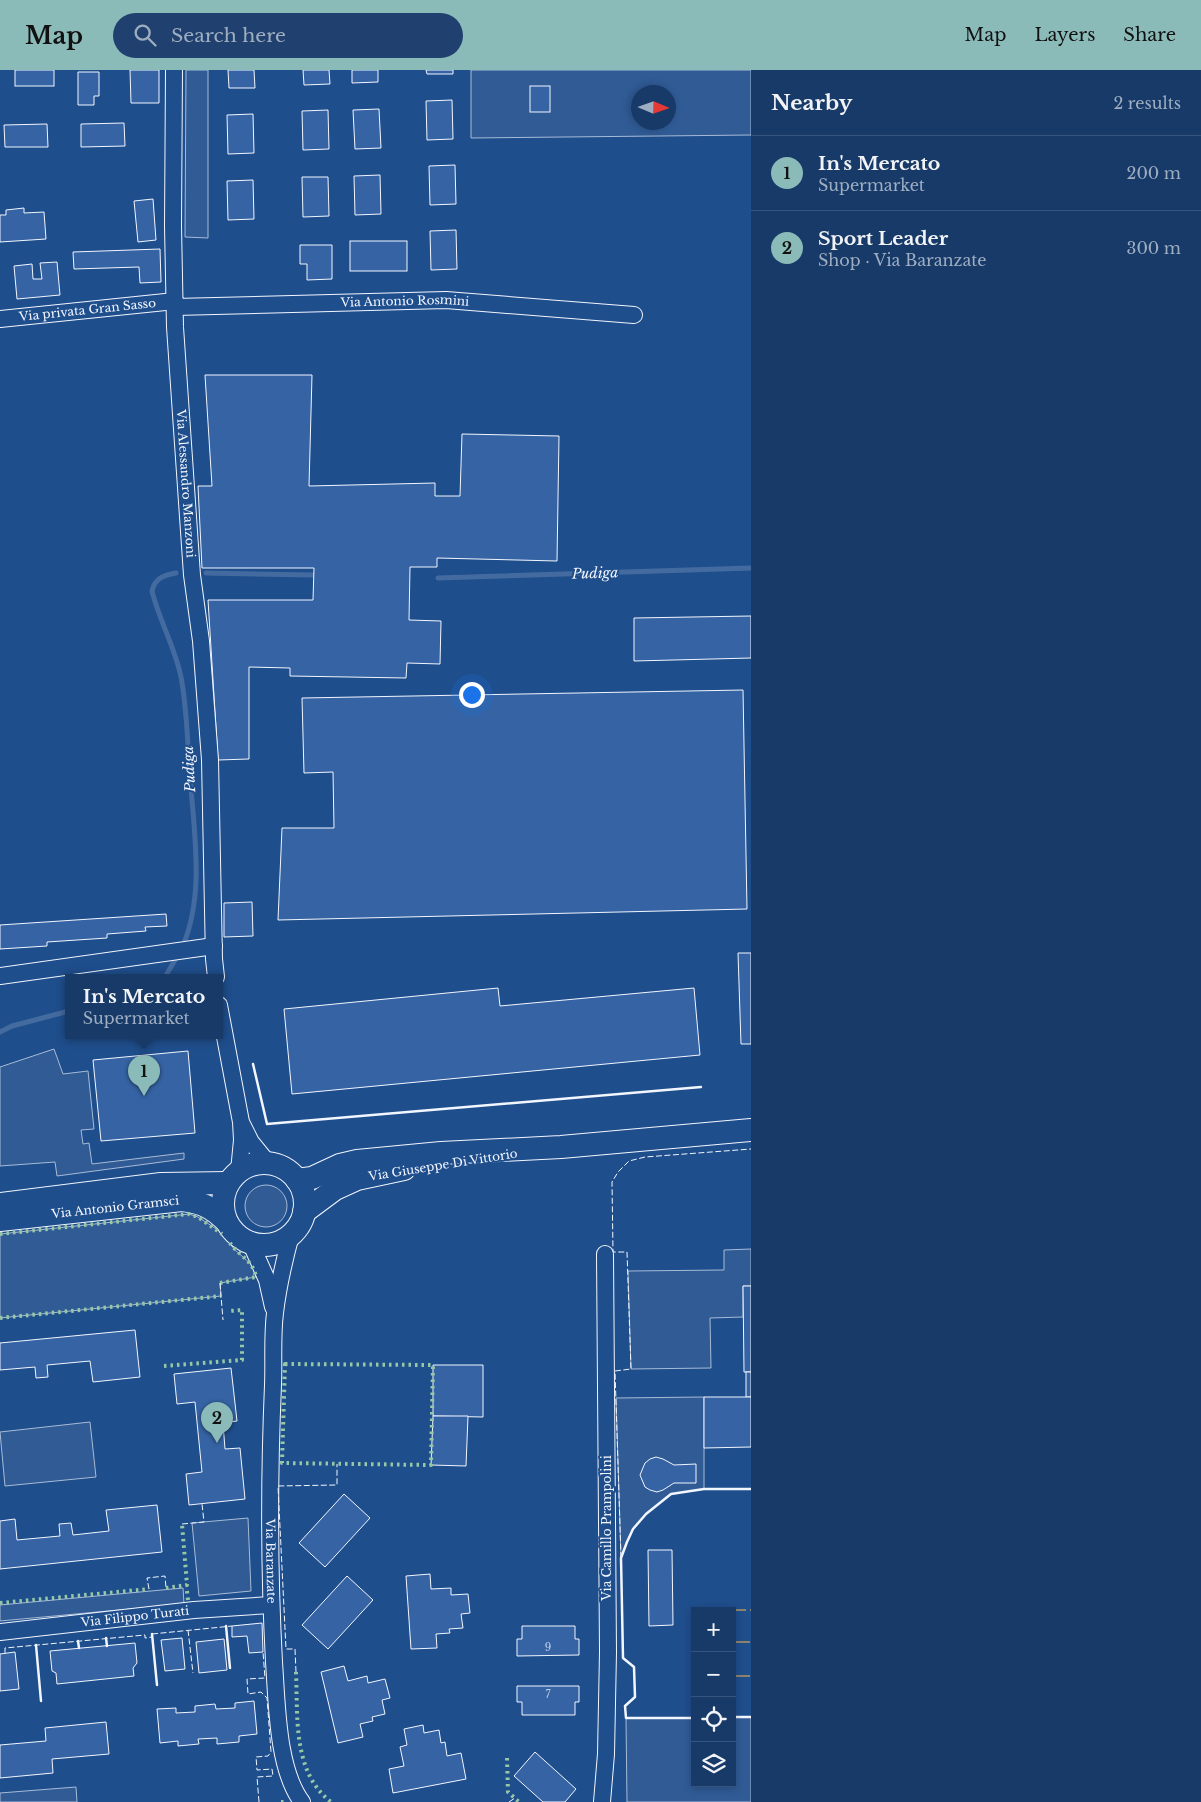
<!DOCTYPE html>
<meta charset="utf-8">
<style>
body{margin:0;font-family:"Libre Baskerville",serif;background:#20416f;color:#f1f3f6}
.controls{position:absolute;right:15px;bottom:15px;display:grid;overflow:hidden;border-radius:0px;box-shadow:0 2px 8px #0003}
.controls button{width:45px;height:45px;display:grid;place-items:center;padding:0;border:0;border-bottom:1px solid #36547d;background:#173a69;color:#f1f3f6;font:25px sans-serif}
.compass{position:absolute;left:631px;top:15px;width:45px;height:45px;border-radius:50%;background:#173a69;box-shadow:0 2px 8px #0003;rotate:92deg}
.you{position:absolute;left:471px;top:624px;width:18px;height:18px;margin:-12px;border:4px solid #fff;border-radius:50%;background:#1a73e8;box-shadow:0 0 0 8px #1a73e833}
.badge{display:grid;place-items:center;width:32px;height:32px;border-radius:50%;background:#8bbbb9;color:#111;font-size:16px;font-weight:700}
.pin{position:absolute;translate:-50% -41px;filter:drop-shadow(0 1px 2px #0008)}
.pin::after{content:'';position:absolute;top:26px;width:18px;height:15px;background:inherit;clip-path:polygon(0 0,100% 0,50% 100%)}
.popup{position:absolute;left:65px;top:904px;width:158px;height:65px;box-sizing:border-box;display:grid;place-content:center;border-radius:0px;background:#173a69;filter:drop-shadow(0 1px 4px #0005);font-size:16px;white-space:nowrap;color:#9eadc0}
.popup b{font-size:19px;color:#f1f3f6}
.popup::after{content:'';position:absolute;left:50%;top:100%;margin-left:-10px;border:10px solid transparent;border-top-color:#173a69}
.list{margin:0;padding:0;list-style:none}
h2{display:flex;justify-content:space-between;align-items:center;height:65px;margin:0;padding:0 20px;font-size:21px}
h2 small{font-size:16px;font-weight:400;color:#9eadc0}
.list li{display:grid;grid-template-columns:32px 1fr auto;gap:15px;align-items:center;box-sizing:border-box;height:75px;padding:0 20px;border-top:1px solid #36547d}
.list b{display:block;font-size:19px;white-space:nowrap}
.list p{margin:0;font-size:16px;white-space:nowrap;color:#9eadc0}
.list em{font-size:16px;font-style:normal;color:#9eadc0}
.icon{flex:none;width:28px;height:28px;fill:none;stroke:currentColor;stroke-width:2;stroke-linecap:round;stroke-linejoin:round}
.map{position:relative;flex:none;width:751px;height:1732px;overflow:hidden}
header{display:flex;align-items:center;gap:30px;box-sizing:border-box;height:70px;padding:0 25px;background:#8bbbb9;color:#111}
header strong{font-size:24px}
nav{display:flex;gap:28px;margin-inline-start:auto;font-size:18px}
.search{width:350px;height:45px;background:#20416f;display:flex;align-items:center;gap:12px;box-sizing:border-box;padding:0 18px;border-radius:28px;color:#9eadc0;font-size:19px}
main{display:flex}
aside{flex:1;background:#173a69}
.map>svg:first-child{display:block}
</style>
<header>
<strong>Map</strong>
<div class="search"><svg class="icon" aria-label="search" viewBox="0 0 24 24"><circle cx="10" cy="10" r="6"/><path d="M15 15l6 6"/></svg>Search here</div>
<nav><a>Map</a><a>Layers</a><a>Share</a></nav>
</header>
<main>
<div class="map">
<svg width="751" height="1732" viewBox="0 0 751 1732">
<rect width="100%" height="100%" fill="#1f4e8c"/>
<g fill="#305b95" stroke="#a8bbd7" fill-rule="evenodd">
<polygon points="186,0 208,0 208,168 185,167"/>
<path d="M471 0H751V65L471 68ZM638 22H668V52H638Z"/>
<polygon points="54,979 63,1004 88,1001 94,1059 81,1060 83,1074 89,1073 92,1094 184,1083 184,1089 57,1106 55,1092 0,1096 0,997"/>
<circle cx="266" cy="1136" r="21"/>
<polygon points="189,1144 198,1147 221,1162 234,1179 252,1195 256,1207 220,1213 221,1226 0,1248 0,1164"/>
<polygon points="751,1179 751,1216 743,1216 743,1247 710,1248 711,1298 631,1299 628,1201 724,1200 724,1180"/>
<polygon points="704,1327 704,1419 671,1424 646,1444 633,1459 627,1472 621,1488 616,1328"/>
<polygon points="90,1352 96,1407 5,1416 0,1362"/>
<polygon points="248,1448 251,1521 199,1526 192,1453"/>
<polygon points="183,1518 184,1534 0,1551 0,1535"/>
<polygon points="732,1647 751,1647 751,1732 627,1732 626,1648 695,1648 695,1713 732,1713"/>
<polygon points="76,1717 77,1732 0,1732 0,1723"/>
</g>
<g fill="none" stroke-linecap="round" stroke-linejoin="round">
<g stroke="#446ba0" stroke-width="5">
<path d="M176 503C164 505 155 508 152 521 159 550 175 577 181 607 187 638 187 670 190 702 193 759 206 823 182 878"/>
<polyline points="206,503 314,505"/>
<polyline points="438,508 751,498"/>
<polyline points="165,907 178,885"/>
<polyline points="0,962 12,956 69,941"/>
</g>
</g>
<g fill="#3563a3" stroke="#f2f6ff">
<rect x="15" y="0" width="39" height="16"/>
<polygon points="130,0 159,0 159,33 131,33"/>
<polygon points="228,0 254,0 255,18 229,18"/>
<polygon points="303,0 329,0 330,14 304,15"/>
<polygon points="352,0 378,0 378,12 352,13"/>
<polygon points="426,0 453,0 453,4 427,4"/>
<polygon points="78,2 99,2 99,26 94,26 94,35 78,35"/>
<rect x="530" y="16" width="20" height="26"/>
<polygon points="452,30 453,69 427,70 426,31"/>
<polygon points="379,39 381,78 355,79 353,40"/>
<polygon points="328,40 329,79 303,80 302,41"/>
<polygon points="253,44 254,83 228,84 227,45"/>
<polygon points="124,53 125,76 81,77 81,54"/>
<polygon points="47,54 48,77 5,77 4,55"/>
<polygon points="455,95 456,134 430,135 429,96"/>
<polygon points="380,105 381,144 355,145 354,106"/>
<polygon points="302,107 328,107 329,146 303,147"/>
<polygon points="253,110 254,149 228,150 227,111"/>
<polygon points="153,129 156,170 138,172 134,131"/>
<polygon points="24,138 24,143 44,142 46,169 0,172 0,145 6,145 6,140"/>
<polygon points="456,160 457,199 431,200 430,161"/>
<rect x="350" y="171" width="57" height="30"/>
<polygon points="300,175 332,175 332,209 307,210 307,194 300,194"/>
<polygon points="160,179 161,212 140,213 139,197 74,199 73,182"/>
<polygon points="57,192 60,225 17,229 14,196 32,194 33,209 42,209 40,193"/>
<polygon points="205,305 312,305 309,416 435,413 435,426 460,426 462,364 559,366 557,491 437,488 437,497 410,497 409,550 441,551 440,594 407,593 406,608 290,606 290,598 249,597 249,689 218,690 208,530 313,530 314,498 202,498 198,416 212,416"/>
<polygon points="751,546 751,588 634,591 634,548"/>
<polygon points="743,620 747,839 278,850 282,758 334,758 333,702 304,703 302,628"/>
<polygon points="252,832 253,866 224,867 224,833"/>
<polygon points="166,844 167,856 145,857 146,861 107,864 107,868 47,872 47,876 0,879 0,855"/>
<polygon points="738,883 751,883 751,974 741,974"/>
<polygon points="498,918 500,936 694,918 700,985 292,1024 284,939"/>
<polygon points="188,981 195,1063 101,1071 93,990"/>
<polygon points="743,1216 751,1216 751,1302 744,1302"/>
<polygon points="135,1260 140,1307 93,1312 90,1291 47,1295 48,1307 36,1308 35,1297 0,1300 0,1273"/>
<polygon points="433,1295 483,1295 483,1347 433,1346"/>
<polygon points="231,1298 237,1351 223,1353 225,1379 240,1378 245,1429 189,1435 186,1404 202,1402 195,1332 177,1334 174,1304"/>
<rect x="746" y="1302" width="5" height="25"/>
<polygon points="704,1327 751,1327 751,1377 704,1378"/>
<polygon points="433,1346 468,1346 466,1396 431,1395"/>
<polygon points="656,1387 663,1389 674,1395 696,1394 696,1413 674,1413 663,1420 657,1422 650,1420 645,1417 640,1405 645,1393 650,1389"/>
<polygon points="344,1424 370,1448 325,1497 299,1473"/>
<polygon points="157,1435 162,1482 0,1499 0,1451 15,1449 17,1470 60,1466 59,1454 71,1453 73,1465 109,1461 106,1440"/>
<polygon points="648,1480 672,1480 673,1555 649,1556"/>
<polygon points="430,1504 431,1519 451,1518 451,1525 468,1524 470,1543 461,1544 463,1558 449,1559 450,1563 436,1564 437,1578 411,1579 406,1506"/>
<polygon points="347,1506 373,1530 328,1579 302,1555"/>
<polygon points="262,1553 263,1582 249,1583 247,1566 232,1567 232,1556"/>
<polygon points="522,1556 575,1556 575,1569 579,1569 579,1585 517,1586 517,1569 522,1569"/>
<polygon points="182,1568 185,1599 165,1601 161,1570"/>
<polygon points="224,1569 227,1600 199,1603 196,1572"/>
<polygon points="135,1573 137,1593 133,1598 134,1606 57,1614 56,1603 52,1601 50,1581"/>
<polygon points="15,1582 19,1619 0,1621 0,1584"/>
<polygon points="344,1596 348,1611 367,1606 368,1613 385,1609 390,1628 382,1630 385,1644 372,1647 373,1651 360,1654 363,1667 338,1673 321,1602"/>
<polygon points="517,1616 579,1616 579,1632 575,1632 575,1645 522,1645 522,1632 517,1632"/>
<polygon points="254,1631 257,1664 239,1666 239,1672 217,1674 217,1668 198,1669 199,1674 178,1676 178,1671 160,1673 157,1639 176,1638 176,1643 195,1642 195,1636 215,1634 216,1639 235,1638 235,1633"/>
<polygon points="106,1652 109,1684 52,1689 53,1703 0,1708 0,1675 46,1671 45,1658"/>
<polygon points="423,1655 424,1663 439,1660 441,1673 445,1672 447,1686 461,1683 466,1709 393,1723 389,1699 404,1696 400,1677 407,1675 404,1659"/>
<polygon points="535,1682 576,1719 565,1732 543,1732 514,1706"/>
</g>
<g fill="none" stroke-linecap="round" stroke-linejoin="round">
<g stroke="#f2f6ff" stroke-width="18">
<g id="street">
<path id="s1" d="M174 0 173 156 175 257 192 505 201 571 210 690 214 889 216 907"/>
<path id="s2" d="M175 237 446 230 634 245"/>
<path id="s3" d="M0 249 175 231"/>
<polyline points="0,906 214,876"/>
<polyline points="219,935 241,1052 242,1070 239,1101"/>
<polyline points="242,1054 251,1072 268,1093"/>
<path id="s4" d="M291 1165C284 1191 278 1217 275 1243 272 1267 274 1292 273 1315 269 1408 269 1500 274 1592 277 1633 277 1699 302 1732"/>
<polyline points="251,1174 267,1210 273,1237"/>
<path id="s5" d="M0 1562 194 1540 271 1535"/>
<polyline points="602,1732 606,1684 608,1582 605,1184"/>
</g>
</g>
<g stroke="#f2f6ff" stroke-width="24">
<g id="secondary">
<circle cx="264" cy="1134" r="41"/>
<polyline points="297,1110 312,1108 340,1095 357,1091 441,1083 561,1077 751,1060"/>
<polyline points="0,1134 161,1114 228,1113"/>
<polyline points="304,1142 335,1119 357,1109 404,1099"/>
<path id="s6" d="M0 1150 182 1130C202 1133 210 1136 225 1150"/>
</g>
</g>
<use href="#street" stroke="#1f4e8c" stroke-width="16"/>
<use href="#secondary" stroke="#1f4e8c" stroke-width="22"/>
<g stroke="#97c8a6" stroke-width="4" stroke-dasharray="2.5 4" stroke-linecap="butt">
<polyline points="0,1164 189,1144 198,1147 222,1164"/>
<path d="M220 1213 256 1207C253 1190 239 1186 230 1173"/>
<polyline points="0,1248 221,1226"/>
<polygon points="285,1294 433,1295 431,1395 282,1393"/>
<polyline points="164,1296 242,1290 242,1240 229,1241"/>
<polyline points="166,1518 187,1515 182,1454"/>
<polyline points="187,1521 188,1530"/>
<polyline points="0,1533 149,1519"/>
<path d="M296 1602C298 1646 292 1702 331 1732"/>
<polyline points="507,1688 508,1722 519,1732"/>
<polyline points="281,1732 286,1732"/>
</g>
<g stroke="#f2f6ff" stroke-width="1" stroke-dasharray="6 2.5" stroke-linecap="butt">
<polyline points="220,1213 223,1250"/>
<polyline points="182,1454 204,1452 202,1434"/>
<polyline points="621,1488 615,1301 631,1299 627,1182 613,1182 612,1112 618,1102 629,1091 645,1087 751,1079"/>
<polyline points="149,1519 147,1508 165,1506 166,1518"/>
<polyline points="188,1560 193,1603"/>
<polyline points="152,1564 232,1556"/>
<polyline points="5,1583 5,1578 145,1565 145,1568 152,1567"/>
<polyline points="296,1602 295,1579 286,1579 278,1416 337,1415 337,1394"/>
<polyline points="732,1647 751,1647"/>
<polyline points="626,1648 695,1648"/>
<polyline points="259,1732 257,1707 273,1706 272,1699 257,1700 256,1687 268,1686 271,1682 267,1628 261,1622 248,1624 247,1609 265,1608 263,1582"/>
<polyline points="509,1732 515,1728"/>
</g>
<g stroke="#f2f6ff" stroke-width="2.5">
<polyline points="253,994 267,1054 701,1017"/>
<polyline points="226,1556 230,1598"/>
<polyline points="152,1564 157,1615"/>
<polyline points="106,1568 107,1576"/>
<polyline points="78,1571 79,1578"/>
<polyline points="36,1575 41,1631"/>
<polyline points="732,1647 751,1647"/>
<polyline points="695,1648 626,1648 625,1636 635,1627 634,1597 623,1588 621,1488 627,1472 633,1459 646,1444 671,1424 704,1419 751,1419"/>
</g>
<g stroke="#ffb74d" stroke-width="1" stroke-dasharray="18 4 2.5 4" stroke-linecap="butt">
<polyline points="728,1540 751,1540"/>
<polyline points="732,1572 751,1572"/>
<polyline points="732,1606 751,1606"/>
</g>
</g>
<g text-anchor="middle" stroke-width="4" stroke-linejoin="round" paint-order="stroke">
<g font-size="10" fill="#c3d1e8">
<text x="548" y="1581">9</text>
<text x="548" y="1628">7</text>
</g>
<g font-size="12" fill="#f2f6ff" stroke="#1f4e8c">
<text dy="4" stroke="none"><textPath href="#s2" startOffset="230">Via Antonio Rosmini</textPath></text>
<text dy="4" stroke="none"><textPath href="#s3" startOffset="88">Via privata Gran Sasso</textPath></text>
<text dy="4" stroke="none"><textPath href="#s1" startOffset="414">Via Alessandro Manzoni</textPath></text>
<text transform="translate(443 1095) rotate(-9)" y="4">Via Giuseppe Di Vittorio</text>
<text dy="4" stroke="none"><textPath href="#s6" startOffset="116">Via Antonio Gramsci</textPath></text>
<text transform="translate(607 1458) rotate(-90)" y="4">Via Camillo Prampolini</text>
<text dy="4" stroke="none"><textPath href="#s4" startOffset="328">Via Baranzate</textPath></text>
<text dy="4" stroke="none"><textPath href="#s5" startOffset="136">Via Filippo Turati</textPath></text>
</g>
<g font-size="14" font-style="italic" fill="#f2f6ff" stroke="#1f4e8c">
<text transform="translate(595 503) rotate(-2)" y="5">Pudiga</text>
<text transform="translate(189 699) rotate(-93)" y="5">Pudiga</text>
</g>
</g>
</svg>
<div class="controls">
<button>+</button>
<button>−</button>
<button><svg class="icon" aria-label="locate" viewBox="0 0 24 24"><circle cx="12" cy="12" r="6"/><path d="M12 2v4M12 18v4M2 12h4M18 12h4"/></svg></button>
<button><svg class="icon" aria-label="layers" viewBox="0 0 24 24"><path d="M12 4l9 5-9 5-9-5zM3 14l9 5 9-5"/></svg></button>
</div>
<svg class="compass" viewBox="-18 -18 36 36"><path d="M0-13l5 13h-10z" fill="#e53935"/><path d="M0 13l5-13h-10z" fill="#9eadc0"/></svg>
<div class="you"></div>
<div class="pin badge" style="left:144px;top:1026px">1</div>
<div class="popup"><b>In's Mercato</b>Supermarket</div>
<div class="pin badge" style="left:217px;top:1373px">2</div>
</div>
<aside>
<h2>Nearby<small>2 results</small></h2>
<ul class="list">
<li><span class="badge">1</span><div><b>In's Mercato</b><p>Supermarket</p></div><em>200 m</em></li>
<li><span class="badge">2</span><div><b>Sport Leader</b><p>Shop · Via Baranzate</p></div><em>300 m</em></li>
</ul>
</aside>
</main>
